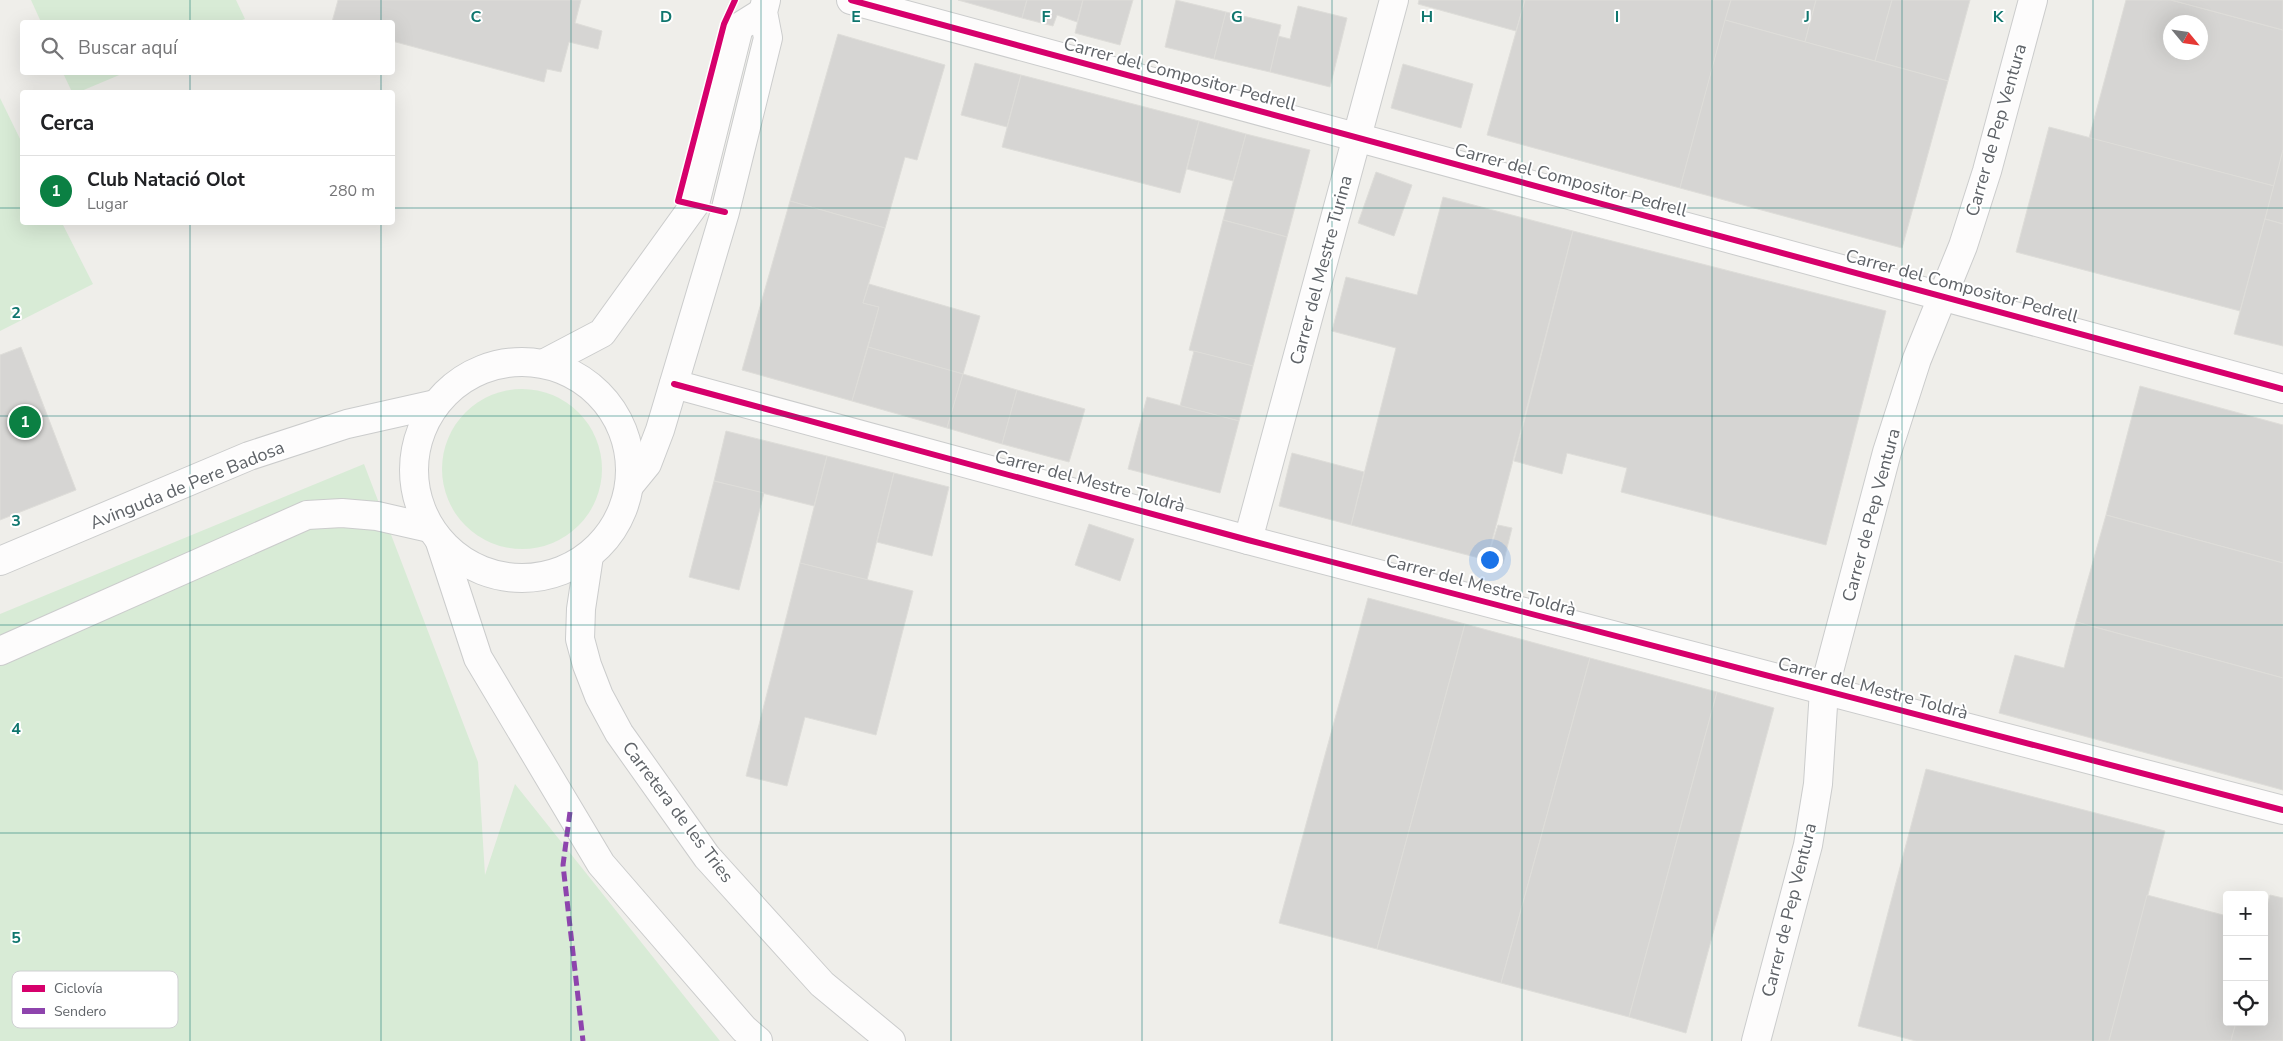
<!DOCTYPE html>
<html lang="es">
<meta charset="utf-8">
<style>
body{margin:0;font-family:"Nunito Sans",sans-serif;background:#f2f2f2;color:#202124}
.controls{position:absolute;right:15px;bottom:15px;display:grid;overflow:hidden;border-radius:5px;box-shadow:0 5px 20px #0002}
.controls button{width:45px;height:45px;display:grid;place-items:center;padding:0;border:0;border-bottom:1px solid #e0e0e0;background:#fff;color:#202124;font:25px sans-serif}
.compass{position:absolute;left:2163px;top:15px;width:45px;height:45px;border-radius:50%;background:#fff;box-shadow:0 5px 20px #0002;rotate:119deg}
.you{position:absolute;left:1489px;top:559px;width:18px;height:18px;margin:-12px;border:4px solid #fff;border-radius:50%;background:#1a73e8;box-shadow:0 0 0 8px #1a73e833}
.badge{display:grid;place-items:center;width:32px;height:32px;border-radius:50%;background:#0b8043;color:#fff;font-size:16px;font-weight:700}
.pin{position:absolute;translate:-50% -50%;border:2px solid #fff;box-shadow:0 1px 5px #0006}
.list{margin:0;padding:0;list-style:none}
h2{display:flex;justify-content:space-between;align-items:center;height:65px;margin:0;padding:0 20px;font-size:21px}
h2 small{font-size:16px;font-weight:400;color:#757577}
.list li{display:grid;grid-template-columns:32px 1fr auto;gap:15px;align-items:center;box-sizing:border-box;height:70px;padding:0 20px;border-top:1px solid #e0e0e0}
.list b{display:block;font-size:19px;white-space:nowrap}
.list p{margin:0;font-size:16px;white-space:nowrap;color:#757577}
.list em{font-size:16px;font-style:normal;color:#757577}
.icon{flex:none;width:28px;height:28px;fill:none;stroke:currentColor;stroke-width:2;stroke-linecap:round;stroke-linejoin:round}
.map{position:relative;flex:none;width:2283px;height:1041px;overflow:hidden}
.search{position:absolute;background:#fff;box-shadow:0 5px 20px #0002;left:20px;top:20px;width:375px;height:55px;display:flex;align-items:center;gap:12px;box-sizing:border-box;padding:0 18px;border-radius:5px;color:#757577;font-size:19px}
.panel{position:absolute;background:#fff;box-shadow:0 5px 20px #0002;left:20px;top:90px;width:375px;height:135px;border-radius:5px}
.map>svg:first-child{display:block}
</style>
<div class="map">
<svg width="2283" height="1041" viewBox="0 0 2283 1041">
<rect width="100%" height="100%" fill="#efeeea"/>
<g fill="#d8ebd6">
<polygon points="31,0 236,0 245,19 236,22 41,22"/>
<polygon points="63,73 124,73 79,92 72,92"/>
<polygon points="0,98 22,143 22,222 62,223 93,284 0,331"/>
<circle cx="522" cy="469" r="80"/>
<polygon points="364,464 478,762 485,875 515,784 720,1041 0,1041 0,614"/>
</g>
<g fill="#d6d5d3" stroke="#deddd9" fill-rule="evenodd">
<polygon points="338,0 581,0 575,23 602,31 598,49 569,42 561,72 547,69 544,82 392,41 392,22 332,22"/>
<polygon points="958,0 1027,0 1022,18"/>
<polygon points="1027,0 1083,0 1077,22 1057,15 1053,26 1022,18"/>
<polygon points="1083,0 1133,0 1120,45 1075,33"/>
<polygon points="1176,0 1226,12 1214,59 1165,47"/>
<polygon points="1419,0 1525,0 1516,31 1418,4"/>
<polygon points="1525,0 1731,0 1680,188 1487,135"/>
<polygon points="1731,0 1816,0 1805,42 1725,20"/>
<polygon points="1816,0 1892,0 1875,61 1805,42"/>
<polygon points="1892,0 1970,0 1948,81 1875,61"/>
<path d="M2126 0H2171L2283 30V150L2274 186 2089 138ZM2170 22H2200V52H2170Z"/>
<polygon points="2171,0 2283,0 2283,30"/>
<polygon points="1298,6 1347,18 1330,87 1270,72 1278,36 1290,39"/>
<polygon points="1226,12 1281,25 1270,72 1214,59"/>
<polygon points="1725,20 1948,81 1902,248 1680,188"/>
<polygon points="838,34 945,65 917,160 905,157 885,228 790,201"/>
<polygon points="975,63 1021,75 1007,127 961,115"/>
<polygon points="1403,64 1473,84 1461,128 1391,108"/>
<polygon points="1021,75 1199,121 1180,193 1002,147"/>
<polygon points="1199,121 1246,134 1233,181 1187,169"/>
<polygon points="2049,127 2274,186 2240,311 2016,252"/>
<polygon points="1246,134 1310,150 1287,237 1223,220"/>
<polygon points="2283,150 2283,224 2265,219"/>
<polygon points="1376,172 1412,185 1394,236 1358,223"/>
<polygon points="1443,197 1573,231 1487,560 1351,525 1396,348 1332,331 1346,277 1417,295"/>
<polygon points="790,201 885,228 863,303 879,307 852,401 742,370"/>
<polygon points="2265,219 2283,224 2283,346 2234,334"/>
<polygon points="1223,220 1287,237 1253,366 1189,350"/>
<polygon points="1573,231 1886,311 1826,545 1621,492 1627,468 1567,453 1562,474 1514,461"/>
<polygon points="869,284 980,316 963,374 868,347 879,307 863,303"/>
<polygon points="21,347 76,490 0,520 0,355"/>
<polygon points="868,347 963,374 947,428 852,401"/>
<polygon points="1194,351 1253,366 1239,421 1180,406"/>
<polygon points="963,374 1017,390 1002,444 947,428"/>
<polygon points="2140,386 2283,425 2283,563 2106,515"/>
<polygon points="1017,390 1085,409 1069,462 1002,444"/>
<polygon points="1147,397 1239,421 1220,493 1128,469"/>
<polygon points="726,431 827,456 814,506 714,481"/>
<polygon points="1292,453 1364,472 1351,525 1279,506"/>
<polygon points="827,456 894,473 867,580 800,563"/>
<polygon points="894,473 949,487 932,556 877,542"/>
<polygon points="714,481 764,493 739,590 689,577"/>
<polygon points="2106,515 2283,563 2283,678 2076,622"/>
<polygon points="1089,524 1134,539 1120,581 1075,565"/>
<polygon points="1498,525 1512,528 1503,564 1487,560"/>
<polygon points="800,563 913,591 876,735 805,717 787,786 746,776"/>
<polygon points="1368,598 1465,624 1377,949 1279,923"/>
<polygon points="2076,622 2283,678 2283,790 1999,713 2015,655 2064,668"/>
<polygon points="1465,624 1590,658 1501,983 1377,949"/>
<polygon points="1590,658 1717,692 1629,1017 1501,983"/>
<polygon points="1717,692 1774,708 1686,1033 1629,1017"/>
<polygon points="1926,769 2165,831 2109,1041 1916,1041 1858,1026"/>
<polygon points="2147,895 2227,916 2227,1022 2236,1022 2231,1041 2109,1041"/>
<polygon points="2270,895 2283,898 2283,1041 2231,1041 2236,1022 2264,1022 2264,916"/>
</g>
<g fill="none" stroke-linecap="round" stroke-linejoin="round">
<g stroke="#cbcccc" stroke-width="30">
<g id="minor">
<polyline points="851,0 2283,389"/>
<polyline points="674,384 1248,540 2283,810"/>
<polyline points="1248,540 1394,0"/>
<polyline points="0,561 249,456 347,424 436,404"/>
<polyline points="0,651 307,515 342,513 377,516 430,528"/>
<polyline points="1756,1041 1808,845 1818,784 1824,690 1887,452 1917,359 1963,246 1987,171 2033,0"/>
</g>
</g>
<g stroke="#cbcccc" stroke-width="30">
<g id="tertiary">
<circle cx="522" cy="470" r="108"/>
<polyline points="545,363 602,333 695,204 739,27 763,12"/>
<polyline points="629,486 647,464 660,430 725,212 768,38 763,12 766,0"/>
<polyline points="440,542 478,658 601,864 744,1029 758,1041"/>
<polyline points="589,556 581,609 580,639 587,665 599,696 619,733 707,857 822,984 891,1041"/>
</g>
</g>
<use href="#minor" stroke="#fdfcfc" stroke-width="28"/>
<use href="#tertiary" stroke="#fdfcfc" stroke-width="28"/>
<polyline stroke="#8e44ad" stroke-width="5" stroke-dasharray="10 5" stroke-linecap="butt" points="570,812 563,865 583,1041"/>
<g stroke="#fff" stroke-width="9">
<g id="cycleway">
<polyline points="851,0 2283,389"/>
<polyline points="725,212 678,201 724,24 735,0"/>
<polyline points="674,384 1248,540 2283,810"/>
</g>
</g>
<use href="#cycleway" stroke="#d6006c" stroke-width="6"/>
</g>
<path fill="none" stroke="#0f766e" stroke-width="1" stroke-opacity="0.55" d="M190 0V22M381 0V22M571 0V1041M761 0V1041M951 0V1041M1142 0V1041M1332 0V1041M1522 0V1041M1712 0V1041M1902 0V1041M2093 0V1041M190 72V92M381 72V92M0 208H22M392 208H2283M190 222V1041M381 222V1041M0 416H2283M0 625H2283M0 833H2283"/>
<g text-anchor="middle" stroke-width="4" stroke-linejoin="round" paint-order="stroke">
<g font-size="18" fill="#5f6368" stroke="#fff">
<text transform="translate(1180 74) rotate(15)" y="6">Carrer del Compositor Pedrell</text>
<text transform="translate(1996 130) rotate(-74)" y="6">Carrer de Pep Ventura</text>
<text transform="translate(1571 180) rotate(15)" y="6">Carrer del Compositor Pedrell</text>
<text transform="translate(1321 270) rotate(-75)" y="6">Carrer del Mestre Turina</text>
<text transform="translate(1962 286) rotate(15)" y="6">Carrer del Compositor Pedrell</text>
<text transform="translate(1090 481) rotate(15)" y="6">Carrer del Mestre Toldrà</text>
<text transform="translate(187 485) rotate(-22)" y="6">Avinguda de Pere Badosa</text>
<text transform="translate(1871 515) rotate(-75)" y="6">Carrer de Pep Ventura</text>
<text transform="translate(1481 585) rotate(15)" y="6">Carrer del Mestre Toldrà</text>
<text transform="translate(1873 688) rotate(15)" y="6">Carrer del Mestre Toldrà</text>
<text transform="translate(678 812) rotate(53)" y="6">Carretera de les Tries</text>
<text transform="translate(1789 910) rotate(-76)" y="6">Carrer de Pep Ventura</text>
</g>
</g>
<rect x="12" y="971" width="166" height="57" rx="8" fill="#fff" stroke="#cfd0d2" stroke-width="1"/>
<rect x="22" y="985" width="23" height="7" fill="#d6006c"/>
<rect x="22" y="1008" width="23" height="6" fill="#8e44ad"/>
<g font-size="14" fill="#5f6368">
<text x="54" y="993">Ciclovía</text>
<text x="54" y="1016">Sendero</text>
</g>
<g font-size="16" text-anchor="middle" font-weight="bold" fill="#0f766e" stroke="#fff" stroke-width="4" stroke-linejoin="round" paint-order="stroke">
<text x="476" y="22">C</text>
<text x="666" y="22">D</text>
<text x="856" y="22">E</text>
<text x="1046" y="22">F</text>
<text x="1237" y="22">G</text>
<text x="1427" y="22">H</text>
<text x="1617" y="22">I</text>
<text x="1807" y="22">J</text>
<text x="1998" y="22">K</text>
<text x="16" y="318">2</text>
<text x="16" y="526">3</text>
<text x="16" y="734">4</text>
<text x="16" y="943">5</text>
</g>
</svg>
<div class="controls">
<button>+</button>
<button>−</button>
<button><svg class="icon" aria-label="locate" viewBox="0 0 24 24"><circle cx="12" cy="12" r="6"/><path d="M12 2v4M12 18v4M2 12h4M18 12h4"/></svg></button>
</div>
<svg class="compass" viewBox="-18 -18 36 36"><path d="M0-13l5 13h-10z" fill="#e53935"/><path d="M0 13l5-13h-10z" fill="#757577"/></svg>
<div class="you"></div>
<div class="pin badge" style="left:25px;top:422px">1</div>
<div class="search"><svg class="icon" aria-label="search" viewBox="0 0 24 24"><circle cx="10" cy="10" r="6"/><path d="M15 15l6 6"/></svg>Buscar aquí</div>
<section class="panel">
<h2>Cerca<small></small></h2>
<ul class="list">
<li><span class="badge">1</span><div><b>Club Natació Olot</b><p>Lugar</p></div><em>280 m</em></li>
</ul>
</section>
</div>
